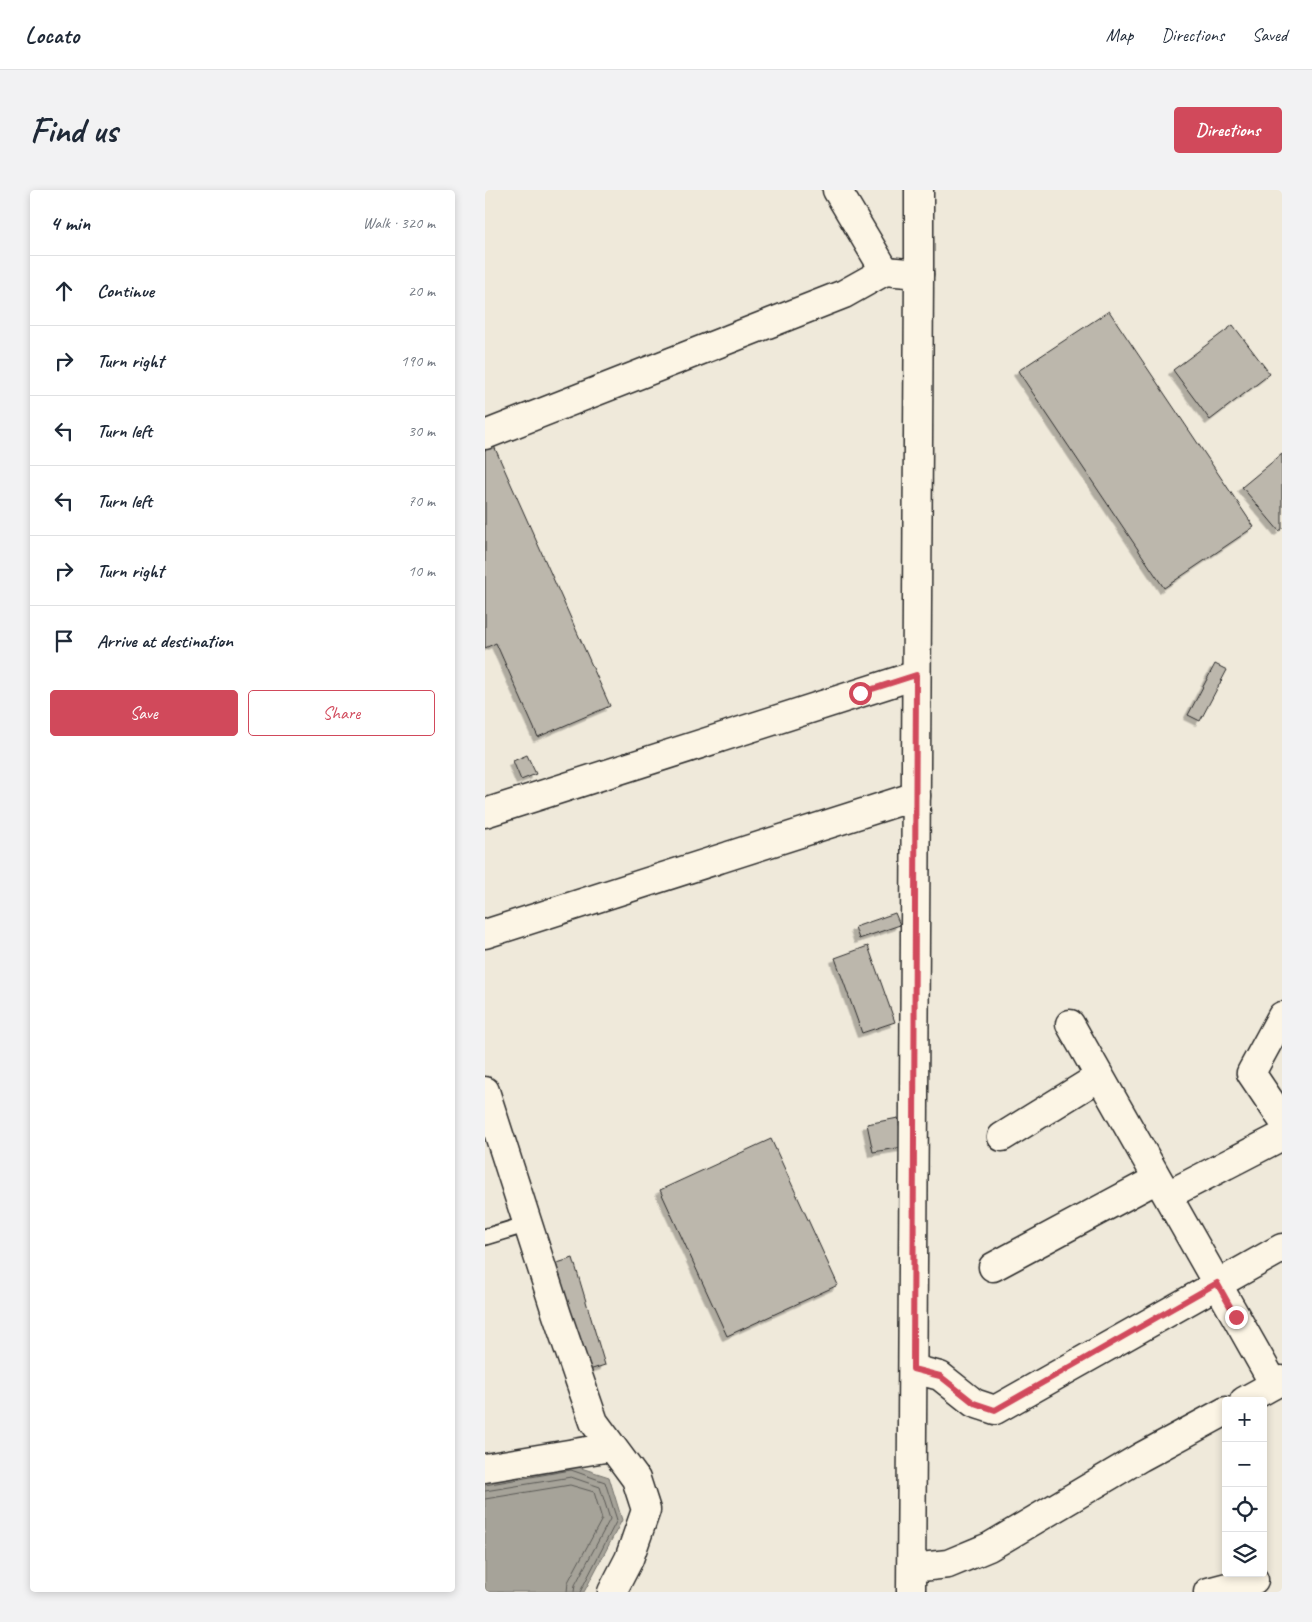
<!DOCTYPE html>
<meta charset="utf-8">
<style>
body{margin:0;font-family:Caveat,sans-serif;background:#f2f2f3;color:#1f2937}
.controls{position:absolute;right:15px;bottom:15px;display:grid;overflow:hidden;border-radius:5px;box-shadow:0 2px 8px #0003}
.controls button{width:45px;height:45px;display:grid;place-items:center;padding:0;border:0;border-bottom:1px solid #e0e1e3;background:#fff;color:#1f2937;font:25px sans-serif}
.stop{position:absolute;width:15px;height:15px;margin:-11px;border:4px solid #d1495b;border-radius:50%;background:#fff}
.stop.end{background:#d1495b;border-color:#fff;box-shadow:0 1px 5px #0008}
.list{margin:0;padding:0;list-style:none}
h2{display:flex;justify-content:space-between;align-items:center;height:65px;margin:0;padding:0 20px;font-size:21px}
h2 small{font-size:16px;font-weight:400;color:#747a83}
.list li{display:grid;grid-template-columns:32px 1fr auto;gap:15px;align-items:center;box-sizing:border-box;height:70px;padding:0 20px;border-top:1px solid #e0e1e3}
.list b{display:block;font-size:19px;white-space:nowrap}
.list em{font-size:16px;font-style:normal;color:#747a83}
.actions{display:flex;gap:10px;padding:15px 20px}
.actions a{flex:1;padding:11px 0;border:1px solid #d1495b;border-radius:5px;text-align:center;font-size:18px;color:#d1495b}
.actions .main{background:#d1495b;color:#fff}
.icon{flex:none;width:28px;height:28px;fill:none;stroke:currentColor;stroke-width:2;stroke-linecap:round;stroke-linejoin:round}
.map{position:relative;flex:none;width:797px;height:1402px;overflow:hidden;border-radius:5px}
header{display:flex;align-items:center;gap:30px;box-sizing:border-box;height:70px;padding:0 25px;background:#fff;border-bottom:1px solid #e0e1e3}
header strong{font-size:24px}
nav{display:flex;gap:28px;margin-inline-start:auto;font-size:18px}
.intro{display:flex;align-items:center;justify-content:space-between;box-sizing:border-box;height:120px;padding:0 30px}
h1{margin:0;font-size:35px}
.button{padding:12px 22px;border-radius:5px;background:#d1495b;color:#fff;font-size:18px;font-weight:700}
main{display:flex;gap:30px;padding:0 30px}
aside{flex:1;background:#fff;border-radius:5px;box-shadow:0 2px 8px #0003}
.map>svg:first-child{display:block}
</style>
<header>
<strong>Locato</strong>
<nav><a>Map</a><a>Directions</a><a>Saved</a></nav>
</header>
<div class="intro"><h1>Find us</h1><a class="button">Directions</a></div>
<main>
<aside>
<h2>4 min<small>Walk · 320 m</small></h2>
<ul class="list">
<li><svg class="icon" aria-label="ahead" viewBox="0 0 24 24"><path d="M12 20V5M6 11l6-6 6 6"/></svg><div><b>Continue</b></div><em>20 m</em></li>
<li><svg class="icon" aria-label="right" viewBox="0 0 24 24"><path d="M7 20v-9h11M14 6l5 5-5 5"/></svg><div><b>Turn right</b></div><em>190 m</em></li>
<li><svg class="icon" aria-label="left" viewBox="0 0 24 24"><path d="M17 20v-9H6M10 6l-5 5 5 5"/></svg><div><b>Turn left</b></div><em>30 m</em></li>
<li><svg class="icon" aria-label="left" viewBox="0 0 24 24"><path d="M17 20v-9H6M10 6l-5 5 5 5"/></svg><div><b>Turn left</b></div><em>70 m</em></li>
<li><svg class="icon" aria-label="right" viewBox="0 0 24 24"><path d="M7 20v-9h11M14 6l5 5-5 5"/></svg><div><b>Turn right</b></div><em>10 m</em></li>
<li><svg class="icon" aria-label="arrive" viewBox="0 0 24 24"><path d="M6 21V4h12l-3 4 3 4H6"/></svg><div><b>Arrive at destination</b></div></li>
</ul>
<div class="actions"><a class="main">Save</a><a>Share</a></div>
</aside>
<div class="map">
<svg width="797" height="1402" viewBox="0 0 797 1402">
<defs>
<filter id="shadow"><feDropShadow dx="-4.5" dy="4.5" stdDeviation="0" flood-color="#0004"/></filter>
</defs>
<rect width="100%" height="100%" fill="#efe9da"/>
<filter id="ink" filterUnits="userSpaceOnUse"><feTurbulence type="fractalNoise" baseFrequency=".02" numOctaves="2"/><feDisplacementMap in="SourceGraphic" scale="10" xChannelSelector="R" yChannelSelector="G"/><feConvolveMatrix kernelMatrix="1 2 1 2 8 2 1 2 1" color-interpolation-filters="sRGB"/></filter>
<g filter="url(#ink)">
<polygon fill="#a6a399" stroke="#75736d" points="87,1275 124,1287 137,1330 99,1402 0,1402 0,1290"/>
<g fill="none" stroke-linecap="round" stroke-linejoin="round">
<g stroke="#5c5b57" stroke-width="1">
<polyline points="0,1295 86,1280 120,1292 132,1330 95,1402"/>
<polyline points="0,1301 86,1287 115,1297 125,1329 90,1395 89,1402"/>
<polyline points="0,1309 85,1295 109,1302 117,1329 83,1392 82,1402"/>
</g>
</g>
<g fill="#bcb7ac" stroke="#2b2b2b" filter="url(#shadow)">
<polygon points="624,121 769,337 679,398 533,181"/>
<polygon points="748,135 785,184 725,230 688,180"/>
<polygon points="9,256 125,516 53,547 11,453 0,458 0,259"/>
<polygon points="797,264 797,339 794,341 757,297"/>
<polygon points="730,474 742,480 715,531 703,525"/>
<polygon points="42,565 51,584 36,590 28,571"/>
<polygon points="410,723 415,735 374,749 370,737"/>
<polygon points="383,756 410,832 377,843 350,768"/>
<polygon points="413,928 418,957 388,962 382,934"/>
<polygon points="286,949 353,1095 242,1146 175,1000"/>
<polygon points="88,1068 120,1175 101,1181 69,1074"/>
</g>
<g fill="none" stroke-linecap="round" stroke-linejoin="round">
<g stroke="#2b2b2b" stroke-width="19">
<polyline id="lane" points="0,1047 43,1034"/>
</g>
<g stroke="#2b2b2b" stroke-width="31">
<g id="street">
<polyline points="352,0 400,81"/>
<polyline points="0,623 431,485"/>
<polyline points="0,744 431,606"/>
<polyline points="797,826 766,883 797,929"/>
<polyline points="585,834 789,1194"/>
<polyline points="517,947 614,887"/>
<polyline points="683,1005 797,946"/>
<polyline points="508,1077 672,989"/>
<polyline points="428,1179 455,1186 489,1213 510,1220 797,1058"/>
<polyline points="759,1211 797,1190"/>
<polyline points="0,1278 126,1257"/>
<polyline points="427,1378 463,1374 504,1357 656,1267 741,1221"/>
<polyline points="426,1402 434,84"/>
<polyline points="723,1402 769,1390"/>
</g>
</g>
<g stroke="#2b2b2b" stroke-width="31">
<g id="secondary">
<polyline points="0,245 359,104 400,81 434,84 434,0"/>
<polyline points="0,901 72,1125 109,1232 151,1289 161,1320 144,1369 127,1402"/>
</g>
</g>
<use href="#lane" stroke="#fcf5e5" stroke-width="15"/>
<use href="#street" stroke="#fcf5e5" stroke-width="28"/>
<use href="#secondary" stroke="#fcf5e5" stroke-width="28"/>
</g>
</g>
<g fill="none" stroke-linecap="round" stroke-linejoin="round" filter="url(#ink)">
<polyline stroke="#d1495b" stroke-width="6" points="375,503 431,485 428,1179 455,1186 489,1213 510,1220 732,1093 751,1127"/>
</g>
</svg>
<div class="controls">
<button>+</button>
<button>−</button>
<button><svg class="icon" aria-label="locate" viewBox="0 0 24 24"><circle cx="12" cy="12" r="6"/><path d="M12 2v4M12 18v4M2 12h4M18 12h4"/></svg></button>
<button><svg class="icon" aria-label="layers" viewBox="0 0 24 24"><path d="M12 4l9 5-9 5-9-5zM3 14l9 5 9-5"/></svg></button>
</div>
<div class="stop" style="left:375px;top:503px"></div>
<div class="stop end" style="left:751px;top:1127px"></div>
</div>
</main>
